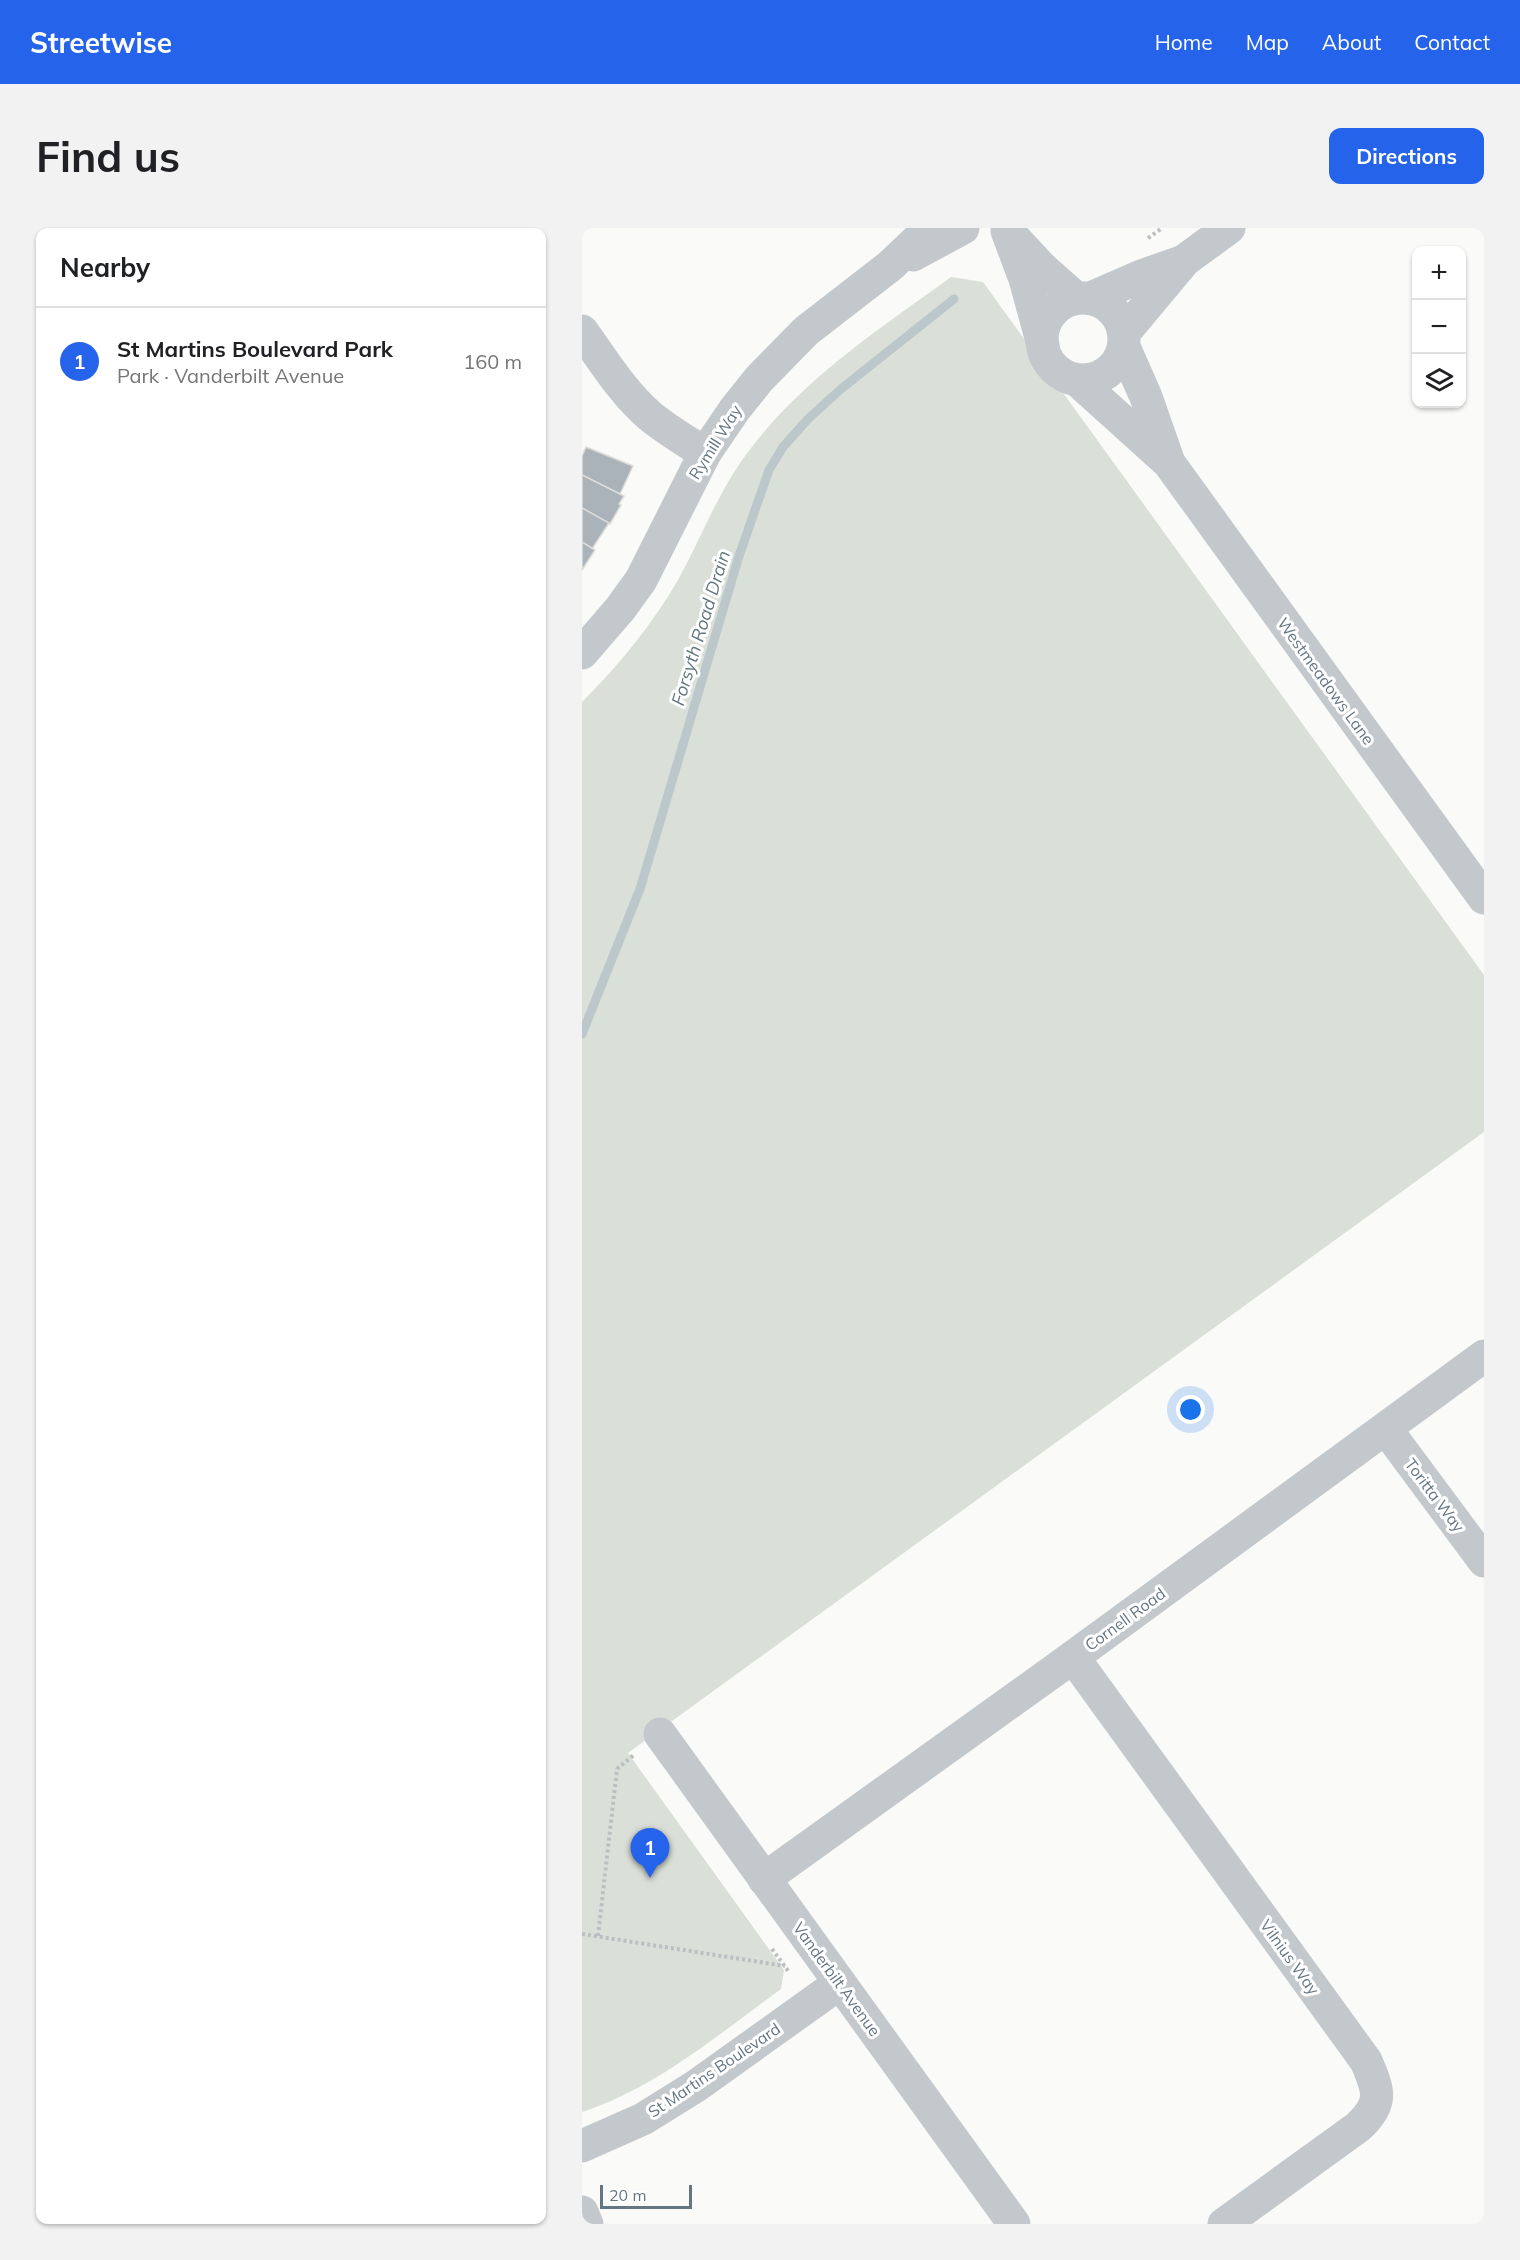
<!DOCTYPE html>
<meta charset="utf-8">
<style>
body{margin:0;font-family:Mulish,sans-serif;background:#f2f2f2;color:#202124}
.controls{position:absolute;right:18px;top:18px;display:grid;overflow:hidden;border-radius:12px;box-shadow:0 2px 4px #0004}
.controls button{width:54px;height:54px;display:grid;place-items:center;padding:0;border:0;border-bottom:2px solid #e0e0e0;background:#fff;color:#202124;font:30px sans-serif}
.scale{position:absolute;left:18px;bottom:15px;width:92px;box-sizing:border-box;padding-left:6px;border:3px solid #657683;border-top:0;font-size:16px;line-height:21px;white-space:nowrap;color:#657683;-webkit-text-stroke:4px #fff;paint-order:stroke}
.you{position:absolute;left:609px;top:1182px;width:21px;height:21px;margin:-15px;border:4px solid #fff;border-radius:50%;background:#1a73e8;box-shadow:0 0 0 9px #1a73e833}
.badge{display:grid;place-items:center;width:39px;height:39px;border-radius:50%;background:#2563eb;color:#fff;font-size:20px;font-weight:700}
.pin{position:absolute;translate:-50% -50px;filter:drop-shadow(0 2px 3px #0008)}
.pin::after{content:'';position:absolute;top:32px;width:21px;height:18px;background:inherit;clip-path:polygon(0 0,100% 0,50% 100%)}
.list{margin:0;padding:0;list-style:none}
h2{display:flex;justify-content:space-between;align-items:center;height:78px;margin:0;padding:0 24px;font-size:26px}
h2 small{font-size:20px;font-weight:400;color:#757577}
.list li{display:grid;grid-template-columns:39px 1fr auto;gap:18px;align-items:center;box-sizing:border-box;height:108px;padding:0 24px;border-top:2px solid #e0e0e0}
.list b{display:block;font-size:22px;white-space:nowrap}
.list p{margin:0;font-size:20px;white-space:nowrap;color:#757577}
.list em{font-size:20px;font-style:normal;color:#757577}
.icon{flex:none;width:33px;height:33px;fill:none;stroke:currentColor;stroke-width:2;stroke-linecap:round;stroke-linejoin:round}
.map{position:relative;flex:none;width:902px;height:1996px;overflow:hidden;border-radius:12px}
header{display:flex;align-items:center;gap:36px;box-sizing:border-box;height:84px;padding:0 30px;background:#2563eb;color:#fff}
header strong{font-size:28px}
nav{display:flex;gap:33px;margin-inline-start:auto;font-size:21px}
.intro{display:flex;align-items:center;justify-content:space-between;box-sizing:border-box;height:144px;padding:0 36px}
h1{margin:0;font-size:42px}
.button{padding:15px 27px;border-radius:12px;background:#2563eb;color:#fff;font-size:21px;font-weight:700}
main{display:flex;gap:36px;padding:0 36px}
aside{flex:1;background:#fff;border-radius:12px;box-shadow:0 2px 4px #0004}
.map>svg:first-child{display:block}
</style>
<header>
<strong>Streetwise</strong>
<nav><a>Home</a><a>Map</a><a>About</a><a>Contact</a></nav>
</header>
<div class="intro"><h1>Find us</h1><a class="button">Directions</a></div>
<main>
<aside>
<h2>Nearby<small></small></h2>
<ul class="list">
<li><span class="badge">1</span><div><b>St Martins Boulevard Park</b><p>Park · Vanderbilt Avenue</p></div><em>160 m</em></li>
</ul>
</aside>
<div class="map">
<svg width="902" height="1996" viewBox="0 0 902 1996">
<rect width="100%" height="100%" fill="#fafaf8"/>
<path fill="#dadfd7" d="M369 49 401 54 902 747V904L46 1525 202 1742 199 1761C137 1806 74 1860 0 1884V474C37 437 70 397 96 352 117 314 133 272 158 235 213 156 292 105 369 49Z"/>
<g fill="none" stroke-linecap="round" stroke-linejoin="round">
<polyline stroke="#bbc7cb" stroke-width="9" points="0,806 58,661 157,328 187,242 201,219 226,191 259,161 372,71"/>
</g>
<g fill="#aab3b9" stroke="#dcdcda" stroke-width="1.5">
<polygon points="4,219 51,238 38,266 0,247 0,228"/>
<polygon points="0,247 42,268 37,276 39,277 28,296 0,280"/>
<polygon points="0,280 27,295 10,321 0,314"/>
<polygon points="0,314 13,322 0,342"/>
</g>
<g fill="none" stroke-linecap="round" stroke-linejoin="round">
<g stroke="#bbbfc2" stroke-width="4" stroke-dasharray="3 3" stroke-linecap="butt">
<polyline points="566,10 580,0"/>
<polyline points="0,1706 203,1738"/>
<polyline points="16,1708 35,1541 53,1526"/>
<polyline points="190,1721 207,1744"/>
</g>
<g stroke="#c3c8cc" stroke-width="33">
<polyline points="425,3 443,51 461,117"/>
<polyline points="433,11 459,39 494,70"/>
<polyline points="331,27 381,0"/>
<polyline points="509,70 562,47 602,33"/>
<circle cx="501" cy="111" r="41"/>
<path d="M0 103C21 132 41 165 68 188 85 202 105 214 123 225"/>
<polyline points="542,105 603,32 647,0"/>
<polyline points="542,119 564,169 586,232"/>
<polyline points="495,152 587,235 902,670"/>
<polyline points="0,425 38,381 59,352 123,225 153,181 177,151 224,103 308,38 348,0"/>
<polyline points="804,1201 902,1333"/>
<path d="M491 1429 784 1833C797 1863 802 1875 776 1899L642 1996"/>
<polyline points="78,1506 432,1996"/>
<polyline points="182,1651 491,1429 902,1128"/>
<polyline points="0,1918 61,1891 114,1858 258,1755"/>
<polyline points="0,1984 5,1996"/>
</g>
</g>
<g text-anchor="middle" stroke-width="6" stroke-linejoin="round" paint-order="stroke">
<g font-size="16" fill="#657683" stroke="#fff">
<text transform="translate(133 214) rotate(-58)" y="6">Rymill Way</text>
<text transform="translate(744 453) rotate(54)" y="6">Westmeadows Lane</text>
<text transform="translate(853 1267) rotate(53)" y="6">Toritta Way</text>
<text transform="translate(543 1391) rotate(-36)" y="6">Cornell Road</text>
<text transform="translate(708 1729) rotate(54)" y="6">Vilnius Way</text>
<text transform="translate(255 1751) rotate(54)" y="6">Vanderbilt Avenue</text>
<text transform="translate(132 1842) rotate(-34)" y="6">St Martins Boulevard</text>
</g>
<g font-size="18" font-style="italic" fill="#60757c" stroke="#fff">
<text transform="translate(119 400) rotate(-73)" y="6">Forsyth Road Drain</text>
</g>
</g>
</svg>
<div class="controls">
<button>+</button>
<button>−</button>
<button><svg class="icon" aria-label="layers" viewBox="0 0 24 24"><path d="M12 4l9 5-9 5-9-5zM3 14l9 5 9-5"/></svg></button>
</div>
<div class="scale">20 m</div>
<div class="you"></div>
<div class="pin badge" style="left:68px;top:1650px">1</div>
</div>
</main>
